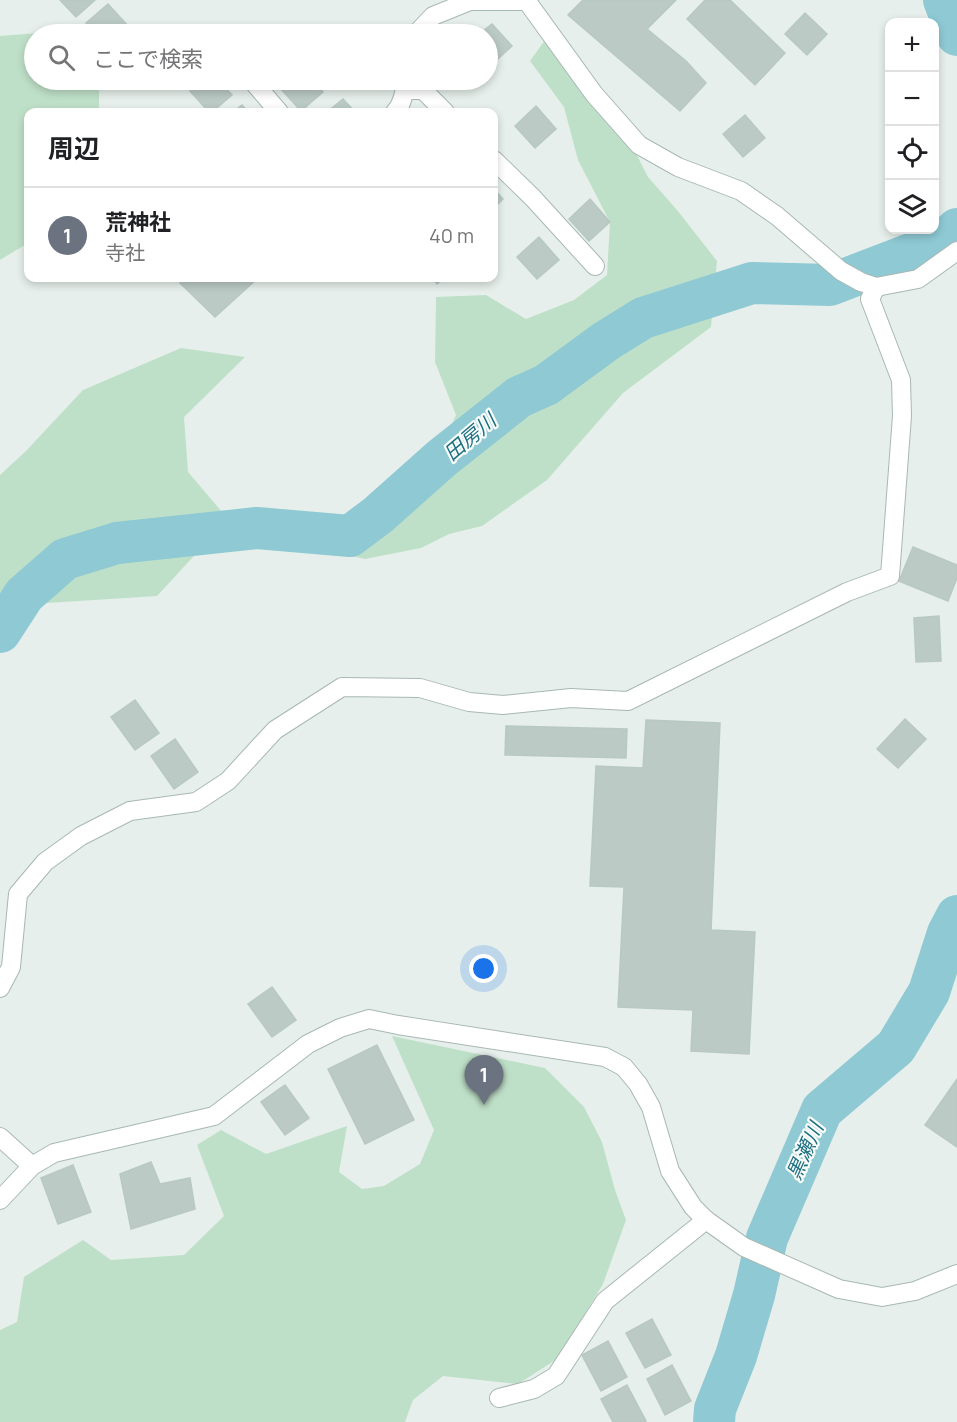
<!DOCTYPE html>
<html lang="ja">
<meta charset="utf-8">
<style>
body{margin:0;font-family:Manrope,"Noto Sans JP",sans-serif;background:#f2f2f2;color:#202124}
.controls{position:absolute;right:18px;top:18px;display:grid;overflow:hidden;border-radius:12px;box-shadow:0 3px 9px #0003}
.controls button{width:54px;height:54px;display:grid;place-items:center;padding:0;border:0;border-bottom:2px solid #e0e0e0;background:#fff;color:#202124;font:30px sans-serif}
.you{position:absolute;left:484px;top:969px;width:21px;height:21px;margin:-15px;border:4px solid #fff;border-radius:50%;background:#1a73e8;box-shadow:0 0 0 9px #1a73e833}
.badge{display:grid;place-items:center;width:39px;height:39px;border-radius:50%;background:#7f4e3f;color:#fff;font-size:20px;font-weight:700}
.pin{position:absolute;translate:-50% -50px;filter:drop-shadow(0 2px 3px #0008)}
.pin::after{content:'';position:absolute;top:32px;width:21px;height:18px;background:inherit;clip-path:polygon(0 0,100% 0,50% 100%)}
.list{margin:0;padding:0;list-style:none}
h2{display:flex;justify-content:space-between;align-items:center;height:78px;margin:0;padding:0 24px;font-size:26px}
h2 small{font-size:20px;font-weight:400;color:#757577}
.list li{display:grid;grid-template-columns:39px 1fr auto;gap:18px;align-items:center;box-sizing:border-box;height:96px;padding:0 24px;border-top:2px solid #e0e0e0}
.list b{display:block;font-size:22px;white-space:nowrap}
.list p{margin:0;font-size:20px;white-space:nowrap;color:#757577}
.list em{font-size:20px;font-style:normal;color:#757577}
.icon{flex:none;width:33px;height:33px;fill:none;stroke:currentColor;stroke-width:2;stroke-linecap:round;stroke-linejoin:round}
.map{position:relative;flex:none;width:957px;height:1422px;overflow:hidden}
.search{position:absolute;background:#fff;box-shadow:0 3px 9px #0003;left:24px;top:24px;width:474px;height:66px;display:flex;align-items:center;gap:15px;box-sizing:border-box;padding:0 21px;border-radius:33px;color:#757577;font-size:22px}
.panel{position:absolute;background:#fff;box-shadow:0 3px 9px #0003;left:24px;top:108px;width:474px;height:174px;border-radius:12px}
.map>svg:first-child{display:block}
</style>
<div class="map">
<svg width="957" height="1422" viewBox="0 0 957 1422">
<rect width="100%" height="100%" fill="#e6efeb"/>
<g fill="#bfe0c8">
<polygon points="38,33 40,34 34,34 34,80 91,80 99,87 99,112 28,112 28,243 0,260 0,36"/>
<polygon points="550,33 622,126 648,177 677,210 717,261 711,327 623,393 547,480 482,526 449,534 421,548 365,559 329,551 329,535 433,466 456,415 435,362 436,297 486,295 526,319 574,300 607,275 610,222 578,160 564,107 530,61"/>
<polygon points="181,348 245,357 184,417 188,472 228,519 157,596 0,606 0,475 26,451 83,390"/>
<polygon points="392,1036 545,1068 584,1107 602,1142 615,1190 626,1220 603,1284 557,1359 518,1384 443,1376 413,1400 405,1422 0,1422 0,1330 17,1322 24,1277 83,1240 111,1260 184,1255 224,1216 197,1145 221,1130 266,1154 347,1126 339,1172 362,1189 384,1186 420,1164 434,1130"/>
</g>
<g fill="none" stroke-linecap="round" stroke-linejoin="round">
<g stroke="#8ec9d4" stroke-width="42">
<polyline points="944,0 957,35"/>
<polyline points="0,632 24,595 65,559 117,543 257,528 350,536 378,515 442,458 519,397 546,385 606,341 643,318 752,283 830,285 942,242 957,229"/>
<polyline points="714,1422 715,1409 736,1356 754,1295 767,1238 822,1110 896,1047 929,992 948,933 957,916"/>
</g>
</g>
<g fill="#bbcac4" stroke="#b8c9c2" stroke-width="1.5">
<polygon points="60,0 95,0 76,17"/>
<polygon points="583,0 676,0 647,29 686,61 706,83 680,111 568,15"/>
<polygon points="705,0 730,0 785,53 755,85 687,19"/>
<polygon points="108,4 128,26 119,34 96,34 86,23"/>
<polygon points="805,13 827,34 807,55 785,34"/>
<polygon points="492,24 512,46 490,66 488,63 488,34 479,34"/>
<polygon points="203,80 218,80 232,95 212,112 209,112 190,91"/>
<polygon points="291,80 312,80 323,92 301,111 281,89"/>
<polygon points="343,99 355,112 327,112"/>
<polygon points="242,105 248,112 233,112"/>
<polygon points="536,106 556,129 535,148 515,126"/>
<polygon points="745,115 765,138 743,157 723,134"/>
<polygon points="494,189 503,199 494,208"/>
<polygon points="590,199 610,222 589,241 569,219"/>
<polygon points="539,237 559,260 537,279 517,257"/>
<polygon points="186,278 258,278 215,317 180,283"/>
<polygon points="432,278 444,278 437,284"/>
<polygon points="913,547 957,565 957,578 948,601 899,581"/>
<polygon points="939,616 941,661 916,662 914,618"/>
<polygon points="135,700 159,733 135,750 111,717"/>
<polygon points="905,719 926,739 898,768 877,749"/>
<polygon points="646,720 720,723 711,930 755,932 749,1054 691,1051 693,1010 618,1007 624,887 590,886 596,766 643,768"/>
<polygon points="506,726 627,729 626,758 505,755"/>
<polygon points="175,739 198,772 174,789 151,756"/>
<polygon points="272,987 296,1020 272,1037 248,1004"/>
<polygon points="377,1045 414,1120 365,1144 328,1069"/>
<polygon points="957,1079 957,1147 925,1125"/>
<polygon points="285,1085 309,1118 285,1135 261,1102"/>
<polygon points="151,1162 160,1184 190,1178 195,1209 131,1229 120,1174"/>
<polygon points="73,1165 91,1212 58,1224 41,1178"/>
<polygon points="652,1319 671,1355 645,1368 626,1333"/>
<polygon points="608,1341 627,1377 601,1391 582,1355"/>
<polygon points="672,1365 691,1401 665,1415 647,1379"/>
<polygon points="627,1385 646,1421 644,1422 613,1422 601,1399"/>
</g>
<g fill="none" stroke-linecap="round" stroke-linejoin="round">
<g stroke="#a8b8b2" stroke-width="20">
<g id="street">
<polyline points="526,0 594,94 639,145 678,167 741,191 777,216 841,271 861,282 876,287 918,279 957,251"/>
<polyline points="416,34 433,16 470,1 526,1"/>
<polyline points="253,80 255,84 279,112"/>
<polyline points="405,90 423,90 445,112"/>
<path d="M395 112C403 104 405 91 406 80"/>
<polyline points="494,160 533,198 595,266"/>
<polyline points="0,988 11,967 18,894 45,862 81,836 130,811 196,802 228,781 275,730 342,687 420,688 469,702 503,705 571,698 628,701 847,592 890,576 902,416 901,380 870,299 876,287"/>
<polyline points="0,1137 32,1166"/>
<polyline points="0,1200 32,1166 54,1153 214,1116 308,1044 340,1028 369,1019 398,1025 605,1057 624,1067 638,1084 651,1107 670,1171 693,1207 706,1220 744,1247 839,1289 882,1297 915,1291 957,1274"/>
<polyline points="499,1398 534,1389 556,1376 605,1301 706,1220"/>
</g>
</g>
<use href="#street" stroke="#fff" stroke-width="18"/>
</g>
<g text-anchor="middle" stroke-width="4.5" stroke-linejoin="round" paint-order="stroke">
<g font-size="20" font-style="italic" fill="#1c6f80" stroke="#f7fbf9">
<text transform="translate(470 437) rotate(-40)" y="7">田房川</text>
<text transform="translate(805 1151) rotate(-66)" y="7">黒瀬川</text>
</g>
</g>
</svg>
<div class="controls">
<button>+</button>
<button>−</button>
<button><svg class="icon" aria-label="locate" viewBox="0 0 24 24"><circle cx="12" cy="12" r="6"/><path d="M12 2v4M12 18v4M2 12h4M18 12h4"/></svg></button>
<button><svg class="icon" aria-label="layers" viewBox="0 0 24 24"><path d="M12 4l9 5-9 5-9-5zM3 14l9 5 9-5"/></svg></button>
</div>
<div class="you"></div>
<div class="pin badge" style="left:484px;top:1105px;background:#6b7280">1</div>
<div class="search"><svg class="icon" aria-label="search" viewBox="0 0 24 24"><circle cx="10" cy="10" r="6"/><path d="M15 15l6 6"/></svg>ここで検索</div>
<section class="panel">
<h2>周辺<small></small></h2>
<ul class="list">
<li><span class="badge" style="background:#6b7280">1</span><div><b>荒神社</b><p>寺社</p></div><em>40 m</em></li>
</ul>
</section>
</div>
